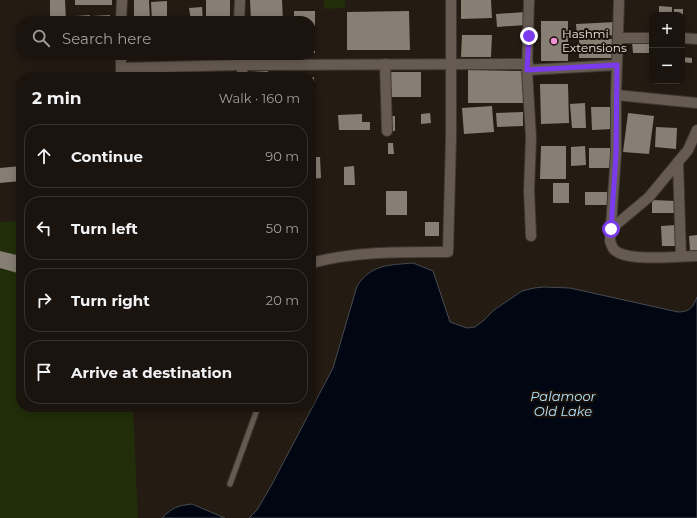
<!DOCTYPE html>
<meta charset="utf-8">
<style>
body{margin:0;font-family:Montserrat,sans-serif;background:#28211c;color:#f1f3f6}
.controls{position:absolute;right:12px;top:12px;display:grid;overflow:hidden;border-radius:8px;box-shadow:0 2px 10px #0003}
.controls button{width:36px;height:36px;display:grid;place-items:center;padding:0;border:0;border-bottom:1px solid #39332e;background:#1b140e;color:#f1f3f6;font:20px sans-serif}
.stop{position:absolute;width:12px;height:12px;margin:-9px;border:3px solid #7c3aed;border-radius:50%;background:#fff}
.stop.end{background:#7c3aed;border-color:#fff;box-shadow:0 1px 4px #0008}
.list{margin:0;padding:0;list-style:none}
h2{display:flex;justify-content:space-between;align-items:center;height:52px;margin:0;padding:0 16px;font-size:17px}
h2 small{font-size:13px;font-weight:400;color:#a09e9e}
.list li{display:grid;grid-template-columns:26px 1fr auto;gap:12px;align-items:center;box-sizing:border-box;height:64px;margin:0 8px 8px;padding:0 8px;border:1px solid #39332e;border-radius:16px}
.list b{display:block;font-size:15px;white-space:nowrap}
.list em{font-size:13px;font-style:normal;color:#a09e9e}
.icon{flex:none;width:22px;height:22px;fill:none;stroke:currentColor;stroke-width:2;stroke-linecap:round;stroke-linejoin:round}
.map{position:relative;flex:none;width:697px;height:518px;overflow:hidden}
.search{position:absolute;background:#1b140e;box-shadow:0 2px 10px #0003;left:16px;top:16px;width:300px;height:44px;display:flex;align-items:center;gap:10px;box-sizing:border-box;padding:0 14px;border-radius:16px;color:#a09e9e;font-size:15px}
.panel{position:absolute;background:#1b140e;box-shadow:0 2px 10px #0003;left:16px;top:72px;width:300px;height:340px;border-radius:16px}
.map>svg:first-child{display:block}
</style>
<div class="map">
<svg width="697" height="518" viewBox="0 0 697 518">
<rect width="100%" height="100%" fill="#241b13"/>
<g fill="#212e09">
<polygon points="324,0 345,0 345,8 324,9"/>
<polygon points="21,221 21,407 133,407 138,518 0,518 0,222"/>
</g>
<g fill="#000713" stroke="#474a50">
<path d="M413 263 433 271 450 322 467 328 475 327 483 321 494 310 522 291 534 288 544 287 570 288 678 312C689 312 693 308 697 297V518H249L257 510 271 486 333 368 357 286C371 264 390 265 413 263Z"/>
<path d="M192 504 225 518H162C173 507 177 506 192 504Z"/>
</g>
<g fill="#877f73">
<polygon points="50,0 65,0 66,21 50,21"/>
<rect x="75" y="0" width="37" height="5"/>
<polygon points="134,0 149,0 150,21 134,21"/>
<rect x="206" y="0" width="24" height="21"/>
<polygon points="250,0 282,0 283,21 251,21"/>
<polygon points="461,0 491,0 492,18 461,19"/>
<polygon points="167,1 167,21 152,21 151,2"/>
<polygon points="659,6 672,7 672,15 659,15"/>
<polygon points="202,7 203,21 191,21 189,8"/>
<rect x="674" y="9" width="9" height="6"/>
<polygon points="294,11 315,11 315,53 311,53 311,21 294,21"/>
<polygon points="409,11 410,50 347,50 347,12"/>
<polygon points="525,12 526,25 497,27 496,14"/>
<polygon points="90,15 90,21 76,21 76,16"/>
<polygon points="110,15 110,21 92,21 92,16"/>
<rect x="541" y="21" width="27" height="40"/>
<polygon points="616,22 617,35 577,37 576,24"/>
<polygon points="462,35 492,35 491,57 461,57"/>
<rect x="579" y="39" width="35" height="19"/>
<polygon points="649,40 649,53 633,53 632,41"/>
<rect x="50" y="55" width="10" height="5"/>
<rect x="62" y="55" width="12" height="3"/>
<polygon points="78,55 114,55 114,58 79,60"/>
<polygon points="180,55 197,55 197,59 180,60"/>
<polygon points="202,55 215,55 215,58 202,59"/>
<polygon points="217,55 234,55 234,59 218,59"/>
<polygon points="682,57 692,58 692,63 682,62"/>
<polygon points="468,70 526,71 526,103 468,103"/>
<polygon points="268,71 268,76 250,77 250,72"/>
<rect x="93" y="72" width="20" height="5"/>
<rect x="391" y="72" width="30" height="25"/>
<polygon points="314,77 315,91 311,91 311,78"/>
<polygon points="540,84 568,84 569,123 541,124"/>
<polygon points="585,103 586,128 572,128 570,104"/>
<polygon points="492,106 494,132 464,134 462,108"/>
<polygon points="591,107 612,107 613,129 592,130"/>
<polygon points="523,112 523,126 497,127 496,113"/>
<polygon points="430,113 431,123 421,124 421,114"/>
<polygon points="628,113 654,116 649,154 623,152"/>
<polygon points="362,114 362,122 370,122 370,130 339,130 338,115"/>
<rect x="387" y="116" width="8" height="15"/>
<polygon points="656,127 677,128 676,149 655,147"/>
<polygon points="388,143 393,143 394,154 388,154"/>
<polygon points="541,146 566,146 566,179 540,179"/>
<polygon points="585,146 586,165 571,166 571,147"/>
<rect x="589" y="148" width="21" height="20"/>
<polygon points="311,157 320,157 321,178 311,179"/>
<polygon points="21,166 21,181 0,183 0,168"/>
<polygon points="354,166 355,185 344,185 344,167"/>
<rect x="553" y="183" width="16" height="20"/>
<rect x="386" y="191" width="21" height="24"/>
<rect x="585" y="192" width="22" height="13"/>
<polygon points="652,200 676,201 676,213 652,213"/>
<rect x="425" y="222" width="14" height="14"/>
<polygon points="676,225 677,246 662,246 661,226"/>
<polygon points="697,235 697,250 690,251 689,236"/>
<polygon points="0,251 21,256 21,274 0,268"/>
</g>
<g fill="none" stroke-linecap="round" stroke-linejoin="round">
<g stroke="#3e3733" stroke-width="7">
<polyline id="lane" points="230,484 258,407"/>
</g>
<g stroke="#3e3733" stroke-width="12">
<g id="street">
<polyline points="529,0 527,70 531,138 529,190 531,236"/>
<path d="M619 0 616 95V153L610 241C612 247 613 250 619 253 636 261 677 256 697 256"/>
<polyline points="121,21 122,0"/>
<polyline points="239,21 240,0"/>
<polyline points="618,38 652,38"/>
<polyline points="682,38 697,39"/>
<polyline points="240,55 243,77"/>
<polyline points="385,64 387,131"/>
<polyline points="121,68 241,65 528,64"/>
<polyline points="527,70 617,65"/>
<polyline points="121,77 121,55"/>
<polyline points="616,95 697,103"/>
<polyline points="678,162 681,256"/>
<polyline points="611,229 649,197 688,150 697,130"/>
<path d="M311 263C356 251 403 252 448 252L451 138V0"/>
</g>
</g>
<use href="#lane" stroke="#665b51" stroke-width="5"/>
<use href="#street" stroke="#665b51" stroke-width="10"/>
</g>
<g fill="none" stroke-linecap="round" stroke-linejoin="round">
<polyline stroke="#7c3aed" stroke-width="5" points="529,36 527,70 617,65 616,154 611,229"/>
</g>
<circle fill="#f391d5" stroke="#1a120a" stroke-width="1.5" cx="554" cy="41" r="4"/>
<g text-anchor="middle" stroke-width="4" stroke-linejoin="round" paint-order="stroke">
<g font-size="12" fill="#ece6e0" stroke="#1a120a" text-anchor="start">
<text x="562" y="38">Hashmi<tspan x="562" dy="14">Extensions</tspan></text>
</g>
<g font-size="13" font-style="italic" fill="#b5e4ff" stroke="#1a120a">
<text x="563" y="401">Palamoor<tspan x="563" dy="15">Old Lake</tspan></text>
</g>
</g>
</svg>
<div class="controls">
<button>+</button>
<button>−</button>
</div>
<div class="stop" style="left:611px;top:229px"></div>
<div class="stop end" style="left:529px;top:36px"></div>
<div class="search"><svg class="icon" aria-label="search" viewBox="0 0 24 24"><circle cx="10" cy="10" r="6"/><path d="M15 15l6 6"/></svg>Search here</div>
<section class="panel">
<h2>2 min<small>Walk · 160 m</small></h2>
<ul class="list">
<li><svg class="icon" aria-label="ahead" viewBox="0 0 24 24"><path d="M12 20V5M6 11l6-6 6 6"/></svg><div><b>Continue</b></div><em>90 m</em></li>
<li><svg class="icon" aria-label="left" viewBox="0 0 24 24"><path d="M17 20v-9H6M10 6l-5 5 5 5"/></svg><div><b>Turn left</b></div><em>50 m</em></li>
<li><svg class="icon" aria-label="right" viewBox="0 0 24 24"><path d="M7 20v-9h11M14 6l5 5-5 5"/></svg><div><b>Turn right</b></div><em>20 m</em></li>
<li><svg class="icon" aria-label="arrive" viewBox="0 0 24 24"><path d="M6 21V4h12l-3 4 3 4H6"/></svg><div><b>Arrive at destination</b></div></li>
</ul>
</section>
</div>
